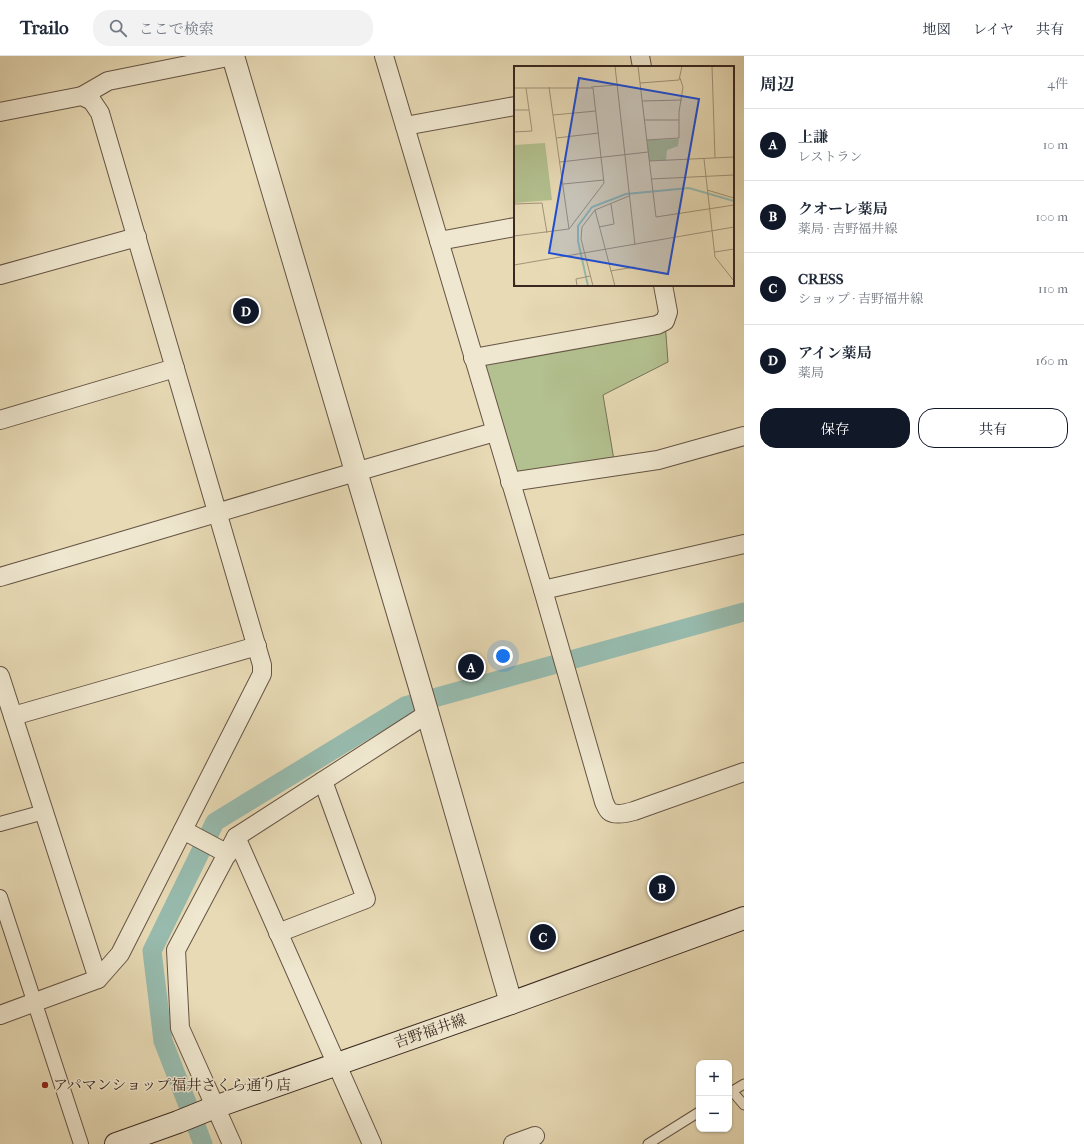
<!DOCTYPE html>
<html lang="ja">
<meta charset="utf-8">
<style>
body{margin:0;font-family:"IM FELL French Canon","Noto Serif JP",serif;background:#f2f2f3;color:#1f2937}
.controls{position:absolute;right:12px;bottom:12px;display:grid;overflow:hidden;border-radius:8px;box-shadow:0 1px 3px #0004}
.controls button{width:36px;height:36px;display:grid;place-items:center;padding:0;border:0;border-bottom:1px solid #e0e1e3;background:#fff;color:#1f2937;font:20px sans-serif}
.you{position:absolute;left:503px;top:600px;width:14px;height:14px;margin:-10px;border:3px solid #fff;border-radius:50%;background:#1a73e8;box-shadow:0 0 0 6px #1a73e833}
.badge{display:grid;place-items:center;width:26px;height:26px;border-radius:50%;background:#111827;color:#fff;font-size:13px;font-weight:700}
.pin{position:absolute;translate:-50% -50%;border:2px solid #fff;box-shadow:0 1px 4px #0006}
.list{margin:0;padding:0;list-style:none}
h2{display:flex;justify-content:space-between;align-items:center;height:52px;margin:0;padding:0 16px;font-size:17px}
h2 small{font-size:13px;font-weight:400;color:#747a83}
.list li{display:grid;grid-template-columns:26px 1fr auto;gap:12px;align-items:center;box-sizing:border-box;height:72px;padding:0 16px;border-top:1px solid #e0e1e3}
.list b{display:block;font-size:15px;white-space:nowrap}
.list p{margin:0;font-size:13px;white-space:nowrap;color:#747a83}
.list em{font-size:13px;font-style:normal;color:#747a83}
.actions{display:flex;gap:8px;padding:12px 16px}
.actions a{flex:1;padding:9px 0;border:1px solid #111827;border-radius:16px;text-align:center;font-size:14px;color:#111827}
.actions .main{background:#111827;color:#fff}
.icon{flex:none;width:22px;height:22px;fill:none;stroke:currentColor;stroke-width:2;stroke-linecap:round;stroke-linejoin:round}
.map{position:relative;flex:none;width:744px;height:1088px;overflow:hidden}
header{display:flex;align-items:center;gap:24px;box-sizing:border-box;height:56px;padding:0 20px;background:#fff;border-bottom:1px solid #e0e1e3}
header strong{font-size:19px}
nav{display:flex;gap:22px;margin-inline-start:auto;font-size:14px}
.search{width:280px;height:36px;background:#f2f2f3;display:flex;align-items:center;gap:10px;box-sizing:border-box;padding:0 14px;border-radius:16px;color:#747a83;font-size:15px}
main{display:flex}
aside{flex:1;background:#fff}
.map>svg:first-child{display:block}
</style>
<header>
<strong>Trailo</strong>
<div class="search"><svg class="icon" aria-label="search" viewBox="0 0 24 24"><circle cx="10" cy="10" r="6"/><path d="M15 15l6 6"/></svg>ここで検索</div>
<nav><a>地図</a><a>レイヤ</a><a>共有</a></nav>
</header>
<main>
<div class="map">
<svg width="744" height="1088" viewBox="0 0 744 1088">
<rect width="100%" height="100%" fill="#e7dab5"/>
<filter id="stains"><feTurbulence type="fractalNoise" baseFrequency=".005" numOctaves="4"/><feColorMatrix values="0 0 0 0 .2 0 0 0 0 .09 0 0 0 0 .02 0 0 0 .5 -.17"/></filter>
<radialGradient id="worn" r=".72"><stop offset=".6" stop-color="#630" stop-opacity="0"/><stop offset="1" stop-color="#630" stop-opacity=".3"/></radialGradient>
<polygon fill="#b3c08f" stroke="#767458" points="665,265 668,306 603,339 614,404 510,426 473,302"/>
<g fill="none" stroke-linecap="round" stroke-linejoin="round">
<polyline stroke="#97bbae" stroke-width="19" points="203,1088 163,985 152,895 215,766 405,650 744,556"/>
<g stroke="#655445" stroke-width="11">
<g id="service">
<polyline points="732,1035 744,1049"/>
<polyline points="729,1037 744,1028"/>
<polyline points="648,1088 699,1056"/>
</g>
</g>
<g stroke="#655445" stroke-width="16">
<g id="pedestrian">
<polyline points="0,768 44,756"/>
<polyline points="0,841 81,1088"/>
</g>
</g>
<g stroke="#655445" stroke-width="20">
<g id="minor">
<path d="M384 0 543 534 604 746C605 748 607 753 609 755 615 760 627 757 634 755L744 716"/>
<polyline points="640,0 642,11"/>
<polyline points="82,40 108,25 233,0"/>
<polyline points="0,56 82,40 92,45 100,57 262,609 262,618 120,898 98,923 0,959"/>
<polyline points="405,70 515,50"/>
<polyline points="439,185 515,171"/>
<polyline points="0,219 137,181"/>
<polyline points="473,302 657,269 665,265 668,256 663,229"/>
<polyline points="0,364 175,312"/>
<polyline points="510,426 658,404 744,380"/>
<path d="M0 521C165 473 330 422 495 376"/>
<polyline points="543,534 744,488"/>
<polyline points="0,620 98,923"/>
<polyline points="13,660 257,590"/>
<polyline points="183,774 228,798"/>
<polyline points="236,781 372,1088"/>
<polyline points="278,877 366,843 323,725"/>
<polyline points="232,1088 180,972 176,894 236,781 427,658"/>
<polyline points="513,1088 535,1080"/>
</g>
</g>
<g stroke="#655445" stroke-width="24">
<polyline id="tertiary" points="233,0 419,628 511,947"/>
</g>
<g stroke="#3a2820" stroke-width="24">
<polyline id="secondary" points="116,1088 178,1066 215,1051 511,947 744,862"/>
</g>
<use href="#service" stroke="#efe7cf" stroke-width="9"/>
<use href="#pedestrian" stroke="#efe7cf" stroke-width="14"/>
<use href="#minor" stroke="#efe7cf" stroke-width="18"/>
<use href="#tertiary" stroke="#efe7cf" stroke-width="22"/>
<use href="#secondary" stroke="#efe7cf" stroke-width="22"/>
</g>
<circle fill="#8f2418" stroke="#efe7cf" stroke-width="1.5" cx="45" cy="1029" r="4"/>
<g text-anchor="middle" stroke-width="3" stroke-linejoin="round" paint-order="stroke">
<g font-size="15" fill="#3a2820" stroke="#efe7cf">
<text transform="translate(430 975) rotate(-19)" y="5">吉野福井線</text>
</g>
<g font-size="15" fill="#3a2820" stroke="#efe7cf" text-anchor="start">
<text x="53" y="1034">アパマンショップ福井さくら通り店</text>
</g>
</g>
<g transform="translate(514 10)">
<rect width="220" height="220" fill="#e7dab5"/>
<path d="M165 73 164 80 153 84 152 94 135 95 133 74ZM31 77 38 134 0 137V79Z" fill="#b3c08f"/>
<path fill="none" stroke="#97bbae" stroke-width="2" d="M74 220 64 175V160L78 141 112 128 175 122 220 135"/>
<path fill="none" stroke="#a29379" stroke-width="1" d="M101 0 121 179M124 0 126 17M168 0 165 14 126 17 142 151 220 139M198 0 201 92M35 21 55 163M77 21 103 19M0 22H79L90 117 55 163 0 170M128 35 168 34M0 44H15M39 49 82 45M131 54H165M0 66 18 65 12 22M42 72 85 67M133 74 165 72V46L169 21 166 12M190 93 201 191 220 215M135 95 220 91M46 96 134 86M137 113 220 109M49 118 90 114M193 124 220 132M0 138 28 137 33 167M81 144 101 220M85 161 100 158 97 138M201 186 220 183M0 199 220 161M96 205 121 201M0 207 1 220M63 220 62 213 76 210M79 220 67 173 68 161 81 144 115 130"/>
<path fill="#1d4ed8" fill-opacity="0.15" stroke="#1d4ed8" stroke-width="2" d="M65 12 185 33 154 208 35 187Z"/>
<rect width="220" height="220" fill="none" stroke="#3a2820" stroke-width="2"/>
</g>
<rect width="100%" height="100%" filter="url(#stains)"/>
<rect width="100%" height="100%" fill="url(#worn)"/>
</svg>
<div class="controls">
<button>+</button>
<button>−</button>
</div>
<div class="you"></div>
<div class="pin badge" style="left:471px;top:611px">A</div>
<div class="pin badge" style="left:662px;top:832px">B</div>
<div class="pin badge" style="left:543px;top:881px">C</div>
<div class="pin badge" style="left:246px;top:255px">D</div>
</div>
<aside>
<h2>周辺<small>4件</small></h2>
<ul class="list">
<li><span class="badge">A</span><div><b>上謙</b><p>レストラン</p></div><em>10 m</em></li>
<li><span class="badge">B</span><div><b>クオーレ薬局</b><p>薬局 · 吉野福井線</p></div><em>100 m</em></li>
<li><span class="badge">C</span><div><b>CRESS</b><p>ショップ · 吉野福井線</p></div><em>110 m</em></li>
<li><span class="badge">D</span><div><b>アイン薬局</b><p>薬局</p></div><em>160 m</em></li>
</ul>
<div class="actions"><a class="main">保存</a><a>共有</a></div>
</aside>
</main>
